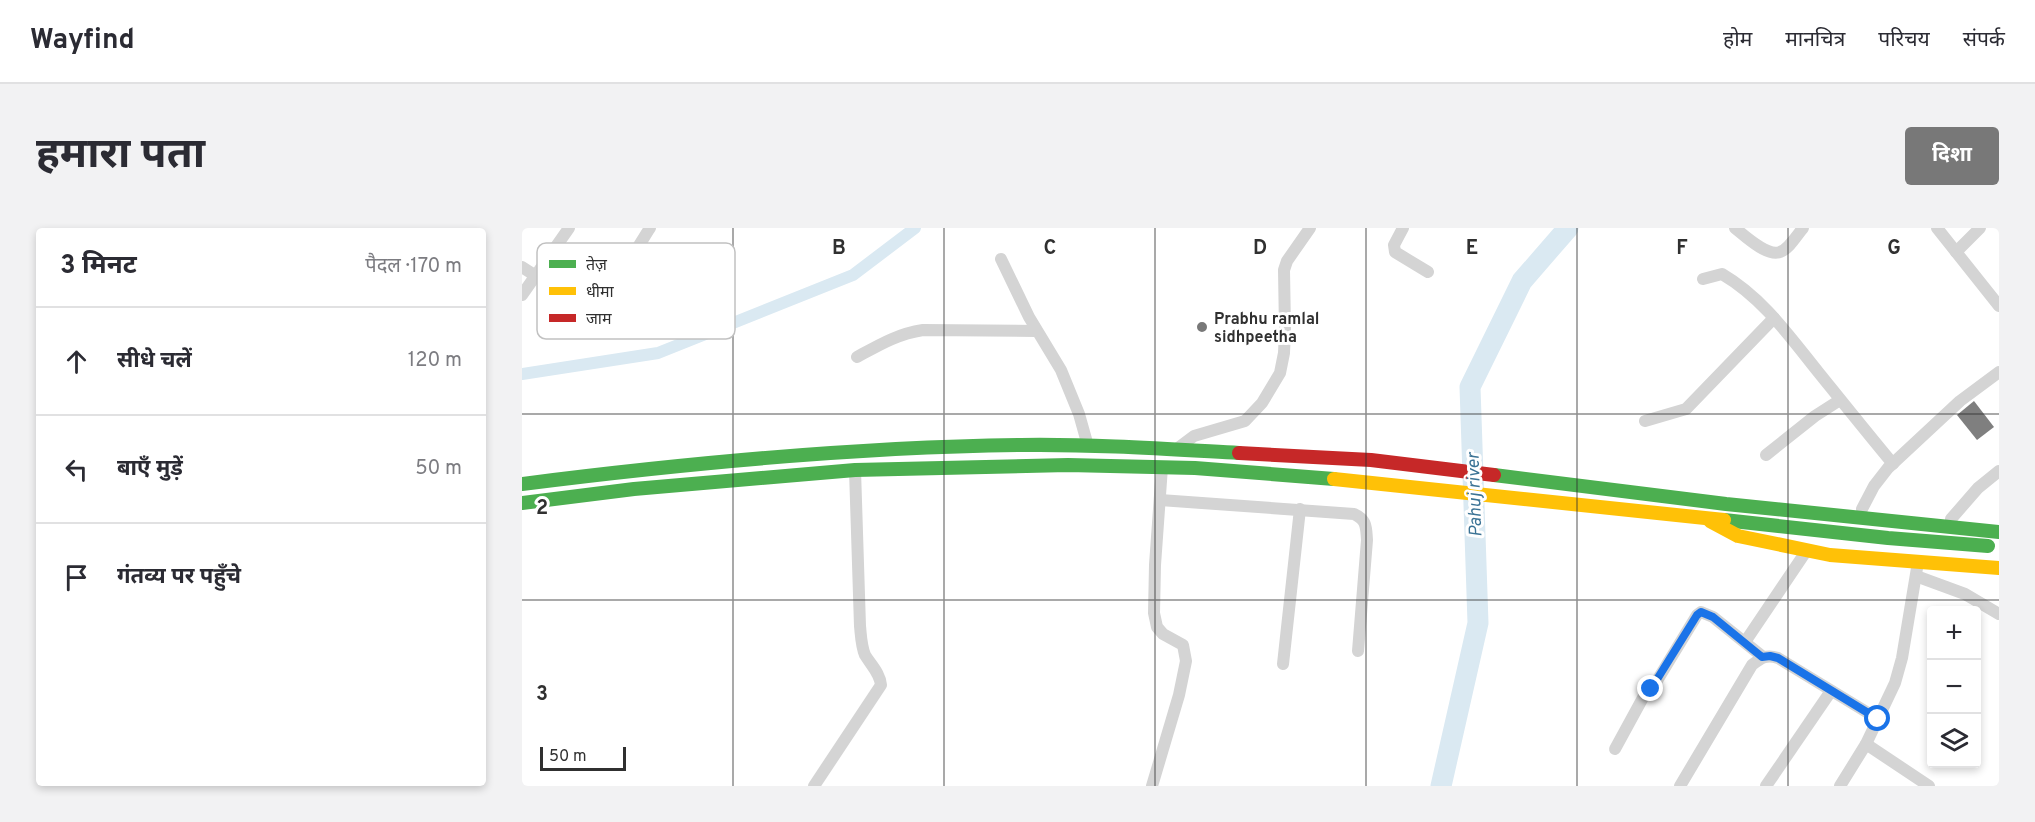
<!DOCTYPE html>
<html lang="hi">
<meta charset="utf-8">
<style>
body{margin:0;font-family:Overpass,"Noto Sans Devanagari",sans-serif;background:#f2f2f3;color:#2b2b33}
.controls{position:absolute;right:18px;bottom:18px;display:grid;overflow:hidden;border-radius:6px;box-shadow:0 3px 9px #0003}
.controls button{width:54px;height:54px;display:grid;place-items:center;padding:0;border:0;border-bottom:2px solid #e1e1e2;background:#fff;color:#2b2b33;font:30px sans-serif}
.scale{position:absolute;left:18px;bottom:15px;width:86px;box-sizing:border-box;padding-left:6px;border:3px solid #303030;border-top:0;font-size:16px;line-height:21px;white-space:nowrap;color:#303030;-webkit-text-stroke:4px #fff;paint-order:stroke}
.stop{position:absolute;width:18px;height:18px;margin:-14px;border:4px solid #1a73e8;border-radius:50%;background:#fff}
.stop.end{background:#1a73e8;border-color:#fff;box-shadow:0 2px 6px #0008}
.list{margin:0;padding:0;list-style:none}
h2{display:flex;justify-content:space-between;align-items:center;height:78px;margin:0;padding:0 24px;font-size:26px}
h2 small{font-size:20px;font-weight:400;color:#7c7c81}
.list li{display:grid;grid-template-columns:39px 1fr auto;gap:18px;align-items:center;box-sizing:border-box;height:108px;padding:0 24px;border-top:2px solid #e1e1e2}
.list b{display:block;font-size:22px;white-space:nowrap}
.list em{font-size:20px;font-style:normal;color:#7c7c81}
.icon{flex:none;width:33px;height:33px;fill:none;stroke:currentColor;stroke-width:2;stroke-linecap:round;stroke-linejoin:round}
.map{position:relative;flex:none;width:1477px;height:558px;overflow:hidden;border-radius:6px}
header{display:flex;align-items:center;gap:36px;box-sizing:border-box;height:84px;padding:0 30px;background:#fff;border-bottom:2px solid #e1e1e2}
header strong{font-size:28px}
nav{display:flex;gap:33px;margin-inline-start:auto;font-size:21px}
.intro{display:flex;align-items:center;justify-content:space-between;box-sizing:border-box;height:144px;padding:0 36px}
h1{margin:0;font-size:42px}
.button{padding:15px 27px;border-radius:6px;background:#787878;color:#fff;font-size:21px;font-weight:700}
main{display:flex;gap:36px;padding:0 36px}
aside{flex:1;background:#fff;border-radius:6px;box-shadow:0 3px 9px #0003}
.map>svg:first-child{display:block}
</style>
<header>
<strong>Wayfind</strong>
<nav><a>होम</a><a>मानचित्र</a><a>परिचय</a><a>संपर्क</a></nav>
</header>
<div class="intro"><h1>हमारा पता</h1><a class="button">दिशा</a></div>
<main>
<aside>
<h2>3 मिनट<small>पैदल · 170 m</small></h2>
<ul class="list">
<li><svg class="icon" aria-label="ahead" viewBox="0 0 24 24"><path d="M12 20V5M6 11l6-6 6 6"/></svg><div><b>सीधे चलें</b></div><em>120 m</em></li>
<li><svg class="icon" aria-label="left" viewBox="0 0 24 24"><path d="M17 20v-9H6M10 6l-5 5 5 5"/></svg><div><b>बाएँ मुड़ें</b></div><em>50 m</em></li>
<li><svg class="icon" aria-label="arrive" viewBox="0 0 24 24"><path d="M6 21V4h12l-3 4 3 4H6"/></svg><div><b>गंतव्य पर पहुँचे</b></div></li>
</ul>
</aside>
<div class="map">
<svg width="1477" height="558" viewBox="0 0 1477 558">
<rect width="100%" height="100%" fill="#fff"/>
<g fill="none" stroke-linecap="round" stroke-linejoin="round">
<polyline stroke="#dae9f2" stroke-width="12" points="0,146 136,125 331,47 393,0"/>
<polyline stroke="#dae9f2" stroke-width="21" points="919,558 956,395 948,159 1000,53 1046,0"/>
</g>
<polygon fill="#7f7f7f" points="1452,173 1472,199 1455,212 1435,187"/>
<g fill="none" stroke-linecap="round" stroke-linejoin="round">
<g stroke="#d4d4d4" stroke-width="12">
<polyline points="881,0 872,17 873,24 906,44"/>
<path d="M1213 0C1223 8 1245 29 1258 24 1267 21 1275 7 1281 0"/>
<polyline points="1415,0 1477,78"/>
<polyline points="1434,24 1458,0"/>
<polyline points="479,31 507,89 539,142 557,186 566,218"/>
<path d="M0 39 56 75C61 77 65 79 70 77 85 73 118 15 128 0"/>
<path d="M1181 51 1200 46C1241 70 1268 109 1297 145 1322 176 1346 206 1371 236"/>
<polyline points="0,67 47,0"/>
<path d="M335 129C357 117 375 106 401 102L514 103"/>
<polyline points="1123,193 1164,181 1252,90"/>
<polyline points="656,220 672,208 723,193 740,175 758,145 762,125 763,102 762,42 765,33 788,0"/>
<polyline points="1244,227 1293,188 1318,172"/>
<path d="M638 272 832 286C845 292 844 299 845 312L836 423"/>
<polyline points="1340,281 1352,258 1366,240 1438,173 1477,144"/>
<polyline points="1429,291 1456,260 1477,243"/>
<polyline points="1394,348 1443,366 1477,386"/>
<polyline points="1223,414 1285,322"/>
<polyline points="761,436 778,281"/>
<polyline points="1344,516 1407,558"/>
<polyline points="1093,521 1123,466 1133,456 1175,387 1179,384 1191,389 1241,429"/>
<path d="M292 558 359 457C358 445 349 437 343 427 339 417 339 407 338 398L333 242"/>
<polyline points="630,558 657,467 664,433 661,417 641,406 635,399 632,385 633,337 640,239"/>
<path d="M1158 558 1230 437C1239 430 1244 426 1256 430L1356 491"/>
<polyline points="1244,558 1309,463"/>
<polyline points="1318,558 1344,516 1373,455 1380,430 1396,334"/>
</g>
<g stroke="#4caf50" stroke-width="14">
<polyline points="972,247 1204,276 1477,304"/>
<path d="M0 256C165 235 332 219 499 217 572 216 645 221 717 225"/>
<polyline points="0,275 112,261 333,242 546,237 673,240 812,251"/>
<polyline points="1202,292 1366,310 1466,318"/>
</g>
<g stroke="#ffc107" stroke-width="14">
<polyline points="812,251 1202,292"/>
<polyline points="1188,293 1216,308 1308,327 1477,340"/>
</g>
<polyline stroke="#c62828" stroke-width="14" points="717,225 849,232 972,247"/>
</g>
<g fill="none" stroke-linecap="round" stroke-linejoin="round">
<polyline stroke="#1a73e8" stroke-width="8" points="1129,461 1175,387 1179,384 1191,389 1240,429 1248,428 1256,430 1356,491"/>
</g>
<path fill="none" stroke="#303030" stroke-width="1.5" stroke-opacity="0.55" d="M211 0V558M422 0V558M633 0V558M844 0V558M1055 0V558M1266 0V558M0 186H1477M0 372H1477"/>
<circle fill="#787878" stroke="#fff" stroke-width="2" cx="680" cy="99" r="6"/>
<g text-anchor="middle" stroke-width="6" stroke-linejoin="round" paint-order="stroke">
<g font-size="16" font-weight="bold" fill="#303030" stroke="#fff" text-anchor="start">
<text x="692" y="96">Prabhu ramlal<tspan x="692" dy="18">sidhpeetha</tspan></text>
</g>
<g font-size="18" font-style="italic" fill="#3b7395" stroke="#fff">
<text transform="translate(952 267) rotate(-92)" y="6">Pahuj river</text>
</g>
</g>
<rect x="15" y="15" width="198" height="96" rx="9" fill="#fff" stroke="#c1c1c1" stroke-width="1.5"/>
<rect x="27" y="32" width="27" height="8" fill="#4caf50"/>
<rect x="27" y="59" width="27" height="8" fill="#ffc107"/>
<rect x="27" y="86" width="27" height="8" fill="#c62828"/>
<g font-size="16" fill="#303030">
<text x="64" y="42">तेज़</text>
<text x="64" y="69">धीमा</text>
<text x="64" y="96">जाम</text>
</g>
<g font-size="20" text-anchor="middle" font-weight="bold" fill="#303030" stroke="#fff" stroke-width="6" stroke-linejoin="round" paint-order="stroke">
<text x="317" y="26">B</text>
<text x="528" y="26">C</text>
<text x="738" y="26">D</text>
<text x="950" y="26">E</text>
<text x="1160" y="26">F</text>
<text x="1372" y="26">G</text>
<text x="20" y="286">2</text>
<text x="20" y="472">3</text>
</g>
</svg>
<div class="controls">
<button>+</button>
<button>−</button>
<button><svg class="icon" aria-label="layers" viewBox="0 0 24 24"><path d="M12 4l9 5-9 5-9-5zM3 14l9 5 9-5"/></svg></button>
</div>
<div class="scale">50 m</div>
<div class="stop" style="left:1356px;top:491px"></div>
<div class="stop end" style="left:1129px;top:461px"></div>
</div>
</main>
